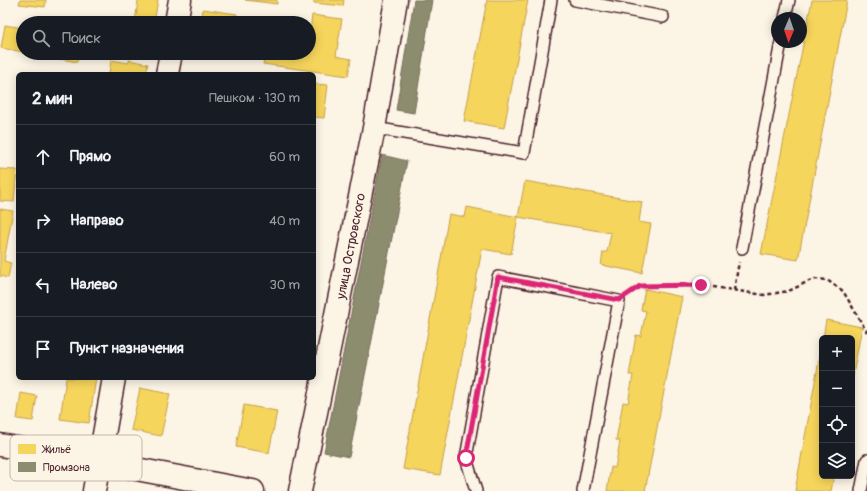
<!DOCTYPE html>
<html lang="ru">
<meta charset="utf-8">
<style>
body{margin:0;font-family:Pangolin,sans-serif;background:#20242c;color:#f1f3f6}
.controls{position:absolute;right:12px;bottom:12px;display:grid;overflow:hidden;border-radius:6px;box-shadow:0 2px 10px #0003}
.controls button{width:36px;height:36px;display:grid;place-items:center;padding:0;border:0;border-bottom:1px solid #363941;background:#171b24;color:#f1f3f6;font:20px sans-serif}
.compass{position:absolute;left:771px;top:12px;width:36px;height:36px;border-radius:50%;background:#171b24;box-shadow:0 2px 10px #0003;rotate:182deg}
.stop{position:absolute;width:12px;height:12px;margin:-9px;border:3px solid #db2777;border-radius:50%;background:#fff}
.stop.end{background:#db2777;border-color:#fff;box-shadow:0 1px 4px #0008}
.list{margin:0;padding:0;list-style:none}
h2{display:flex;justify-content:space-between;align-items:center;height:52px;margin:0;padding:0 16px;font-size:17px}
h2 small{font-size:13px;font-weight:400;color:#9ea1a6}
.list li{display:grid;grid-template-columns:26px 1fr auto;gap:12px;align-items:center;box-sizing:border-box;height:64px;padding:0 16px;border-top:1px solid #363941}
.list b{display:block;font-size:15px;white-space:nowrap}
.list em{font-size:13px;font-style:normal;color:#9ea1a6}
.icon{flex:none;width:22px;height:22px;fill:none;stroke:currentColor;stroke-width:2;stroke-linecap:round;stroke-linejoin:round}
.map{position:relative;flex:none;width:867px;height:491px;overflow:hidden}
.search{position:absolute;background:#171b24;box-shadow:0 2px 10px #0003;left:16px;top:16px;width:300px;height:44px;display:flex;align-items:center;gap:10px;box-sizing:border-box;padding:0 14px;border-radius:22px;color:#9ea1a6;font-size:15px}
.panel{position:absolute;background:#171b24;box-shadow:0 2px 10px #0003;left:16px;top:72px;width:300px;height:308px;border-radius:6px}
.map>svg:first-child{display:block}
</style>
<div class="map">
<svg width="867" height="491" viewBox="0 0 867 491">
<rect width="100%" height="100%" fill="#fcf5e5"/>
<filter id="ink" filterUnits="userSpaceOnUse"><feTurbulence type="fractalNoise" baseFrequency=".025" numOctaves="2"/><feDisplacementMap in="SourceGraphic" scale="8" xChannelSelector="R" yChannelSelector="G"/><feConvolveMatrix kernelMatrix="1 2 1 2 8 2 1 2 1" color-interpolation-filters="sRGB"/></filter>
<g filter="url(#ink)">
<g fill="#f6d55c" stroke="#c29e4d">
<polygon points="20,0 46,0 45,7 19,4"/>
<polygon points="138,0 158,0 154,23 135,23"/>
<polygon points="245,0 277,0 277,4"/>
<polygon points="314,0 344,0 343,6 314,3"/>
<polygon points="487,0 528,0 504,128 464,121"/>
<polygon points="812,0 847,0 798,260 761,254"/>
<polygon points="203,9 237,14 236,23 201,23"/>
<polygon points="312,15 342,19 336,56 351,59 348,76 263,64 265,53 309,53 309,39"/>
<polygon points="5,25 23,28 23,52 1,48"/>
<polygon points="28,53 79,53 77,62"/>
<polygon points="111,60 129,63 129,60 148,64 146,74 109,74"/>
<polygon points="314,84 328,85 324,118 314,117"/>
<polygon points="0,169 17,170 14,202 0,201"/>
<polygon points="525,181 642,202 639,222 651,224 642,273 601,265 603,252 607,252 611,233 518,217"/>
<polygon points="467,207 518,217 511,254 482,249 440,475 403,469 449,214 465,217"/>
<polygon points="0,209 13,211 4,261 11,263 8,278 0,276"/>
<polygon points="645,289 682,297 645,491 607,491 611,467 615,468 620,441 616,440 623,402 628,403 633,375 629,375 636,335 641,336 646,311 641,310"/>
<polygon points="826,320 862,327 852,380 852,338 823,338"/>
<polygon points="822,344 822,476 834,476 831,491 795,491"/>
<polygon points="66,378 96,378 89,423 60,419"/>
<polygon points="140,388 170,394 161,436 131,430"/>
<polygon points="21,393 37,396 33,421 17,419"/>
<polygon points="244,405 277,411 269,453 236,447"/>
</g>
<g fill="#8c8c6e" stroke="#786b5a">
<polygon points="414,0 432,0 414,113 396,110"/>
<polygon points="382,155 407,161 349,457 324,452"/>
</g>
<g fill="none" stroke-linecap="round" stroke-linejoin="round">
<g stroke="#4a1f2b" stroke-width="14">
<g id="lane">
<polyline points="575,0 663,17"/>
<polyline points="785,18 789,0"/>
<polyline points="374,128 524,153 551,0"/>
<polyline points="742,248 781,42"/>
<polyline points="476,491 466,458 498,277 619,301 583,491"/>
<polyline points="861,491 867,460"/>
</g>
</g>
<g stroke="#4a1f2b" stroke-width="25">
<g id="street">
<polyline points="176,23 180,0"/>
<polyline points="167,74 171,53"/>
<polyline points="0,445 99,462 253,491"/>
<polyline points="94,491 114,378"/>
<polyline points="300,491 374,128 396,0"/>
</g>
</g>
<g stroke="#4a1f2b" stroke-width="2.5" stroke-dasharray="4 3" stroke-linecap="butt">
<polyline points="734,290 739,262"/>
<polyline points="631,292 640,286 701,285 764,295 789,291 813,279 827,280 843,291 867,332"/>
</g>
<use href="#lane" stroke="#fcf5e5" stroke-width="11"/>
<use href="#street" stroke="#fcf5e5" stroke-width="22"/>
</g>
</g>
<g fill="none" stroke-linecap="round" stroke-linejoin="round" filter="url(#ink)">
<polyline stroke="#db2777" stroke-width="5" points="466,458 498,277 619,300 640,286 701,285"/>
</g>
<g text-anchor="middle" stroke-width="4" stroke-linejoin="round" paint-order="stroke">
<g font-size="13" fill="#4a1f2b" stroke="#fcf5e5">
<text transform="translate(350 246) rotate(-79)" y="5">улица Островского</text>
</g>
</g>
<rect x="10" y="435" width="132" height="46" rx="6" fill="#fcf5e5" stroke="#c7b5ad" stroke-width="1"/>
<rect x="18" y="444" width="18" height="10" fill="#f6d55c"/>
<rect x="18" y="462" width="18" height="10" fill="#8c8c6e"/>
<g font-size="11" fill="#4a1f2b">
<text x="43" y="453">Жильё</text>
<text x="43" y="471">Промзона</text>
</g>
</svg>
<div class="controls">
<button>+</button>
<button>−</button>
<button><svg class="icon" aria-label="locate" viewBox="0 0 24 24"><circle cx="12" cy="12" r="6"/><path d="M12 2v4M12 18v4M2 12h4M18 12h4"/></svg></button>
<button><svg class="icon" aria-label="layers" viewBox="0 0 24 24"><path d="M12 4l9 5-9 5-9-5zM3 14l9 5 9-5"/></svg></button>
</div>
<svg class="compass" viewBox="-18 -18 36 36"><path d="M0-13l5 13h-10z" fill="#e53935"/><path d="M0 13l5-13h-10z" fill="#9ea1a6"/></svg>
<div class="stop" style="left:466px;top:458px"></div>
<div class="stop end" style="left:701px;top:285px"></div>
<div class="search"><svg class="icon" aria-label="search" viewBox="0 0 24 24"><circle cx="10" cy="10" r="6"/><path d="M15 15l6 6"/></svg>Поиск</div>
<section class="panel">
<h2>2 мин<small>Пешком · 130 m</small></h2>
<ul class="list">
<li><svg class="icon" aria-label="ahead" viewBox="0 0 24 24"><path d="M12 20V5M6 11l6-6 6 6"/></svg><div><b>Прямо</b></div><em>60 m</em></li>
<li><svg class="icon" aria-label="right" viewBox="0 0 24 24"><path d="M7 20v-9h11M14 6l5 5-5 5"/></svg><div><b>Направо</b></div><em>40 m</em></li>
<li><svg class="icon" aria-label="left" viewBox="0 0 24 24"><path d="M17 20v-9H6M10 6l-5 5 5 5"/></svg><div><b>Налево</b></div><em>30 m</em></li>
<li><svg class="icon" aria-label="arrive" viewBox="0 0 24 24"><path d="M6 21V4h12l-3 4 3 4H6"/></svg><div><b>Пункт назначения</b></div></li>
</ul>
</section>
</div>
